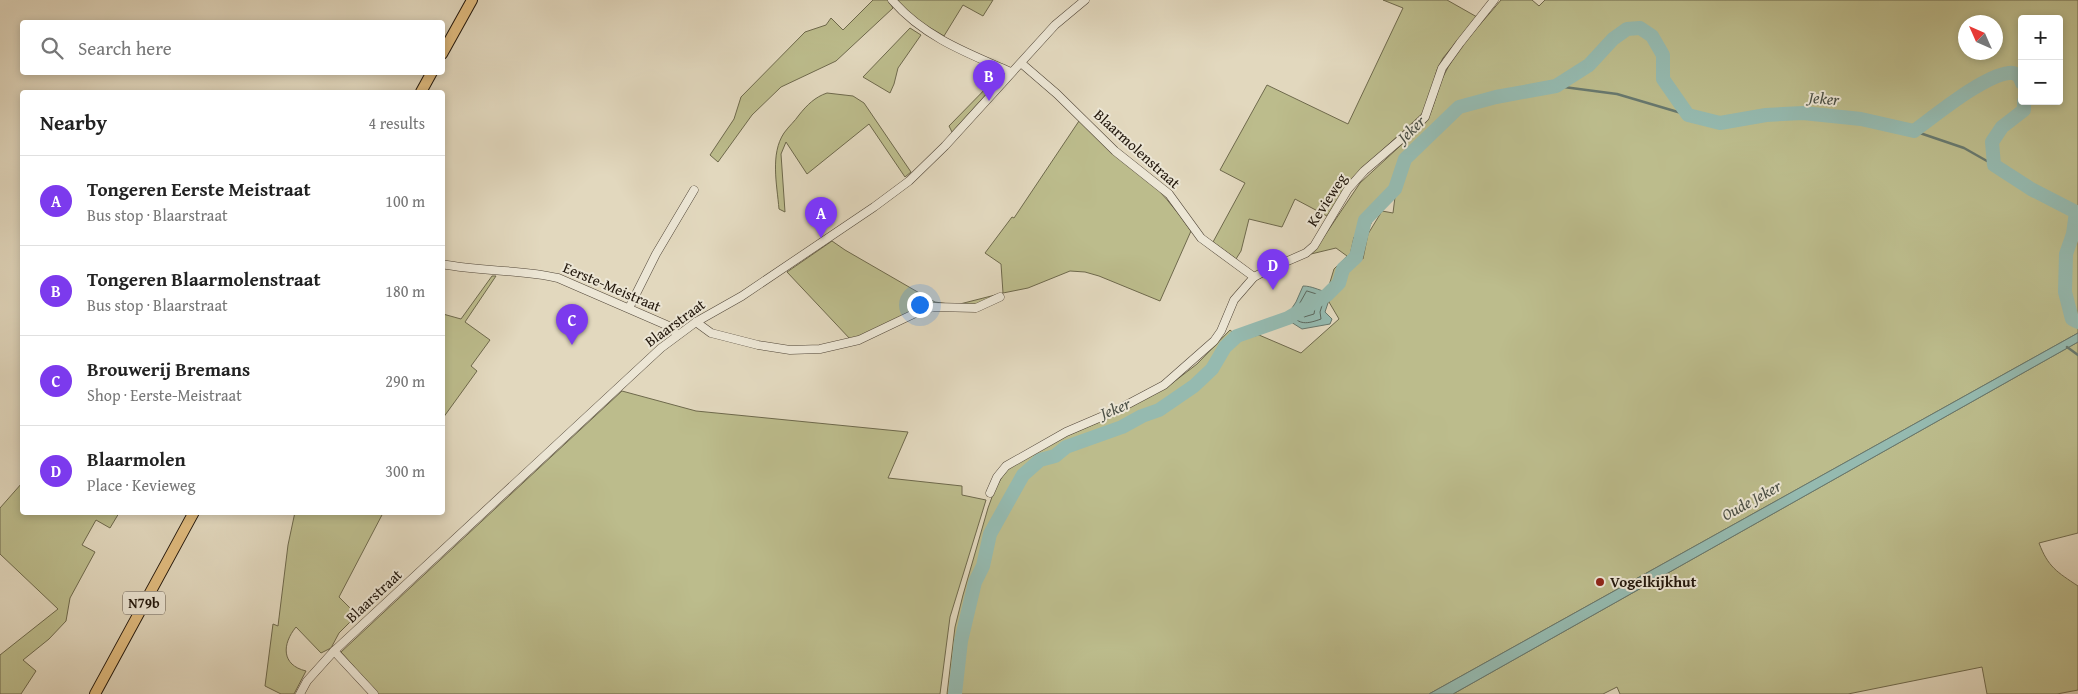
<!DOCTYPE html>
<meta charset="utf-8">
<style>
body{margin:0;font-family:"Gentium Book Plus",serif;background:#f6f6f6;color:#222}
.controls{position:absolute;right:15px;top:15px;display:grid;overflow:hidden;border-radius:5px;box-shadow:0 2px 8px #0003}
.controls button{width:45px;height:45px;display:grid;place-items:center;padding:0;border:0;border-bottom:1px solid #e0e0e0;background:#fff;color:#222;font:25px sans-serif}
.compass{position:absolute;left:1958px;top:15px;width:45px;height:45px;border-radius:50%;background:#fff;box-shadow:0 2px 8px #0003;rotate:315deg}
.you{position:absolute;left:919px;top:304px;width:18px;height:18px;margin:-12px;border:4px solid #fff;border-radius:50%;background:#1a73e8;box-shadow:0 0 0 8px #1a73e833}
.badge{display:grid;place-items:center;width:32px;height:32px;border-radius:50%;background:#7c3aed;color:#fff;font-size:16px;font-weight:700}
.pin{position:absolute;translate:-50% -41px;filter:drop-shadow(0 1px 2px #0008)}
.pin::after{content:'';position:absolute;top:26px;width:18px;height:15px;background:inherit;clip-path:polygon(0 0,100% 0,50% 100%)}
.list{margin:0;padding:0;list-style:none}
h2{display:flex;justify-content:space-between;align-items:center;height:65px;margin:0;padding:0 20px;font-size:21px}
h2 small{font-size:16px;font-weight:400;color:#767676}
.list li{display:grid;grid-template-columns:32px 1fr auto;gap:15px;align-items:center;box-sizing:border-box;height:90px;padding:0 20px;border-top:1px solid #e0e0e0}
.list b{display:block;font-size:19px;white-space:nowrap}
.list p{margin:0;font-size:16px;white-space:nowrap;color:#767676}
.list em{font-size:16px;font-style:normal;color:#767676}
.icon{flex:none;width:28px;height:28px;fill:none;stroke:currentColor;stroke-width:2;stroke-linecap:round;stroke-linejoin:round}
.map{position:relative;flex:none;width:2078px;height:694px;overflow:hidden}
.search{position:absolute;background:#fff;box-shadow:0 2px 8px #0003;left:20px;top:20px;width:425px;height:55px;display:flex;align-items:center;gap:12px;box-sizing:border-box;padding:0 18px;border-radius:5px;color:#767676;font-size:19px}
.panel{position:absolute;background:#fff;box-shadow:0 2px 8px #0003;left:20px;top:90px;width:425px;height:425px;border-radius:5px}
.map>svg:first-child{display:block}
</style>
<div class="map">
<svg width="2078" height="694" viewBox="0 0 2078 694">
<rect width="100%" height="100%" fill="#e2d8be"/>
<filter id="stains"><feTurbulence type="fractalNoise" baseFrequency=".004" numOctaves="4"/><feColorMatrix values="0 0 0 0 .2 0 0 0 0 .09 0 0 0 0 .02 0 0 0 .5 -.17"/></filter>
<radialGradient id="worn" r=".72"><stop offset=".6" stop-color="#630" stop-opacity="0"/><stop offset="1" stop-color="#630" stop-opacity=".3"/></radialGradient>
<g fill="#bcbc8c" stroke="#6e694c" fill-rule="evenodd">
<polygon points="873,0 888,0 893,8 836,61 781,87 752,115 718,162 710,155 734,119 741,97 805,32 826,25 831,18 843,30"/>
<polygon points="897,0 993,0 983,16 963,5 944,36 912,17"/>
<polygon points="1383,0 1447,0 1477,17 1443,58 1437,70 1425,111 1354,176 1327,216 1295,199 1282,227 1249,219 1241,251 1236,259 1213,242 1245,183 1220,170 1267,85 1348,124 1403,8"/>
<path d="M1501 0H1532L1539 6 1545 0H2078V333L1429 694H947L955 627 963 595 988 508 995 489 1002 477 1010 467 1066 436 1111 417 1171 384 1197 364 1230 330 1241 339 1259 335 1301 353 1339 319 1329 302 1330 297 1333 294 1330 290 1327 292 1334 269 1347 256 1336 248 1311 254 1319 244 1360 183 1425 123C1434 109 1436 93 1443 77 1455 50 1482 23 1501 0ZM2022 19H2059V101H2022ZM1966 22H1996V52H1966ZM1401 160H1408L1403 182 1395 197 1393 213 1382 211 1368 234 1363 259 1355 255H1350L1354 237 1367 232 1376 213 1378 199 1393 185 1398 176Z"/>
<polygon points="910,28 921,35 898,68 894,84 890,93 863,77"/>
<polygon points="998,76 1001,78 952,132 949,126"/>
<path d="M827 93 853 96 864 103 911 172 905 177 869 124 807 174 786 142 781 154 785 212 779 209C777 185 770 154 784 133 789 126 795 121 799 115 807 105 815 97 827 93Z"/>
<path d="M1081 118C1120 153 1161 186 1191 231L1160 301 1099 276 1085 272 1070 271 1028 288 1003 293 973 306 933 305 851 340 787 272 832 241 845 250 935 302 956 305 1003 293 1001 264 985 253 1012 217 1014 218Z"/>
<polygon points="492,276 496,276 465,322 490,340 471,366 477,371 443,418 443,314 461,319"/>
<path d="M2078 342V533L2039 543C2048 567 2057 572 2078 586V690L2057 694H1987L1982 667 1848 694H1620L1617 687 1603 694H1453Z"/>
<polygon points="622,391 696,411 908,432 888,478 962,486 962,495 986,500 950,617 940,694 378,694 341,652"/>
<polygon points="22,483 22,512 119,513 110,528 96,520 82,545 95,552 70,598 66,621 49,639 23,660 36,671 21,694 0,694 0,655 58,609 0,554 0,508"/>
<path d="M295 512 383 513 339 597 357 615 339 633 331 648 321 653 296 627C282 644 281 665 306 671L294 694H281L265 686 273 624 278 626 288 545Z"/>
</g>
<g fill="#95bab0" stroke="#67786e">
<path d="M1303 286C1312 286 1318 290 1327 292L1330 290 1333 294 1330 297 1325 312 1332 319 1330 324 1302 329 1291 322 1288 314 1296 302Z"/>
<polygon points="1284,314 1289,323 1241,338 1239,332"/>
<polygon points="2078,333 2078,342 1453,694 1429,694"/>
</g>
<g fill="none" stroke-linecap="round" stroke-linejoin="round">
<g stroke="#5b685e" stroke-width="1">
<path d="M1307 291 1323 296 1324 299 1320 312 1321 319C1310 323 1300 326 1293 316Z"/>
<polygon points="1309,300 1316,302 1314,314 1304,317 1302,314"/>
</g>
<g stroke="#67786e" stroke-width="2.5">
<polyline points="1556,86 1617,94 1688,115"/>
<polyline points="1914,131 1964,148 1994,165"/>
<polyline points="2076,212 2078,214"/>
<polyline points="2067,347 2078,355"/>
</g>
<g stroke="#95bab0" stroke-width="14">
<polyline points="2024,101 2024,110 2002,127 1992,142 1994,165 2031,189 2076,212 2073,234 2066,254 2065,292 2072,319 2078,322"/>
<path d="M955 694 961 641 975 582 983 566 990 534 1023 475 1040 460 1055 456 1066 447 1122 427 1142 416 1159 410 1194 386 1212 369 1225 347 1237 336 1288 318 1327 295 1339 283 1343 269 1356 257 1365 220 1395 189 1405 159 1459 107 1496 97 1556 86 1589 65 1613 39 1627 29 1640 28 1652 36 1663 55V79L1688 115 1720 123 1766 115 1803 113 1861 119 1914 131C1936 115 1983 76 2009 73 2012 72 2016 74 2019 76L2022 83"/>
</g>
<g stroke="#514638" stroke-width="9">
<g id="minor">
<path d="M892 0C924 37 967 53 1011 72"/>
<polyline points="1021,63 1057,94 1115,151 1169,194 1201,238 1254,277"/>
<path d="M442 264C481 272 520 269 558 278L671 327 677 335"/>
<polyline points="629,308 656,254 694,190"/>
<polyline points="696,322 711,333 758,345 790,350 820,349 859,340 922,310 934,307 976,308 1000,297"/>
<polyline points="990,493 997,477 1006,466 1066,432 1115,411 1164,385 1214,341 1221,331 1234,300 1254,277 1267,270 1306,253 1314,246 1348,189 1364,171 1413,129 1425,117 1442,68 1460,43 1494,0"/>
<polyline points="334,651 374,694"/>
<polyline points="300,694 307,681 334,651 661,348 696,322 742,296 874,207 909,181 945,146 1055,25 1085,0"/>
</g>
</g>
<g stroke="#21160b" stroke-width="12">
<g id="major">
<polyline points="442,54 472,0"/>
<polyline points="421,92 432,72"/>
<polyline points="95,694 194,512"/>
</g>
</g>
<use href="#minor" stroke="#ece6d5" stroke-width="8"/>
<use href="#major" stroke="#e1bc7f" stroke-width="10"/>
</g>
<circle fill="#8f2418" stroke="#ece6d5" stroke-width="2" cx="1600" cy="582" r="5"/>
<g text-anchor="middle" stroke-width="4" stroke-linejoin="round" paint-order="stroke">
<rect fill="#ece6d5" stroke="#5e5448" stroke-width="1" x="123" y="591.5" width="42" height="23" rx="4"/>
<g font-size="14" font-weight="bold" fill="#21160b">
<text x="144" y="608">N79b</text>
</g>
<g font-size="15" fill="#21160b" stroke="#ece6d5">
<text transform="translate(1137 149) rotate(42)" y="5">Blaarmolenstraat</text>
<text transform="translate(1327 200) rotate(-57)" y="5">Kevieweg</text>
<text transform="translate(612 287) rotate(23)" y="5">Eerste-Meistraat</text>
<text transform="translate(675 323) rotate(-36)" y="5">Blaarstraat</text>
<text transform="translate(374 596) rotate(-43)" y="5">Blaarstraat</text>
</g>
<g font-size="15" font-weight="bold" fill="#21160b" stroke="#ece6d5" text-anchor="start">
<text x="1610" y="587">Vogelkijkhut</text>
</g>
<g font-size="16" font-style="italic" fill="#4a4f45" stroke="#ece6d5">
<text transform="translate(1824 98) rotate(5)" y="6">Jeker</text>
<text transform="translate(1411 129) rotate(-44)" y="6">Jeker</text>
<text transform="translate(1115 408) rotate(-22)" y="6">Jeker</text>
<text transform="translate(1751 500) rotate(-29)" y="6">Oude Jeker</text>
</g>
</g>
<rect width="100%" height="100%" filter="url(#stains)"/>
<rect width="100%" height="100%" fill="url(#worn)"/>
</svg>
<div class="controls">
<button>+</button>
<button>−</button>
</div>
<svg class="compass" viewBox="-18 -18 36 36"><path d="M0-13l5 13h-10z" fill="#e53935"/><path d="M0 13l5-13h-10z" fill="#767676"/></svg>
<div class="you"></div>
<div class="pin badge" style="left:821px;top:238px">A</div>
<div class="pin badge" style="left:989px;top:101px">B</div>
<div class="pin badge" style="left:572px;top:345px">C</div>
<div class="pin badge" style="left:1273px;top:290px">D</div>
<div class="search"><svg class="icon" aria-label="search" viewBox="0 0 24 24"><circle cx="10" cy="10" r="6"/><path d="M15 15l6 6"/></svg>Search here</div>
<section class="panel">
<h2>Nearby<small>4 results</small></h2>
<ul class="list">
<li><span class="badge">A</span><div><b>Tongeren Eerste Meistraat</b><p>Bus stop · Blaarstraat</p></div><em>100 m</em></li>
<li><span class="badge">B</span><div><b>Tongeren Blaarmolenstraat</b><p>Bus stop · Blaarstraat</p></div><em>180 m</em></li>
<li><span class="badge">C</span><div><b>Brouwerij Bremans</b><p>Shop · Eerste-Meistraat</p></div><em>290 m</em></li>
<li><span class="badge">D</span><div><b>Blaarmolen</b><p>Place · Kevieweg</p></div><em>300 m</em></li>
</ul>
</section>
</div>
